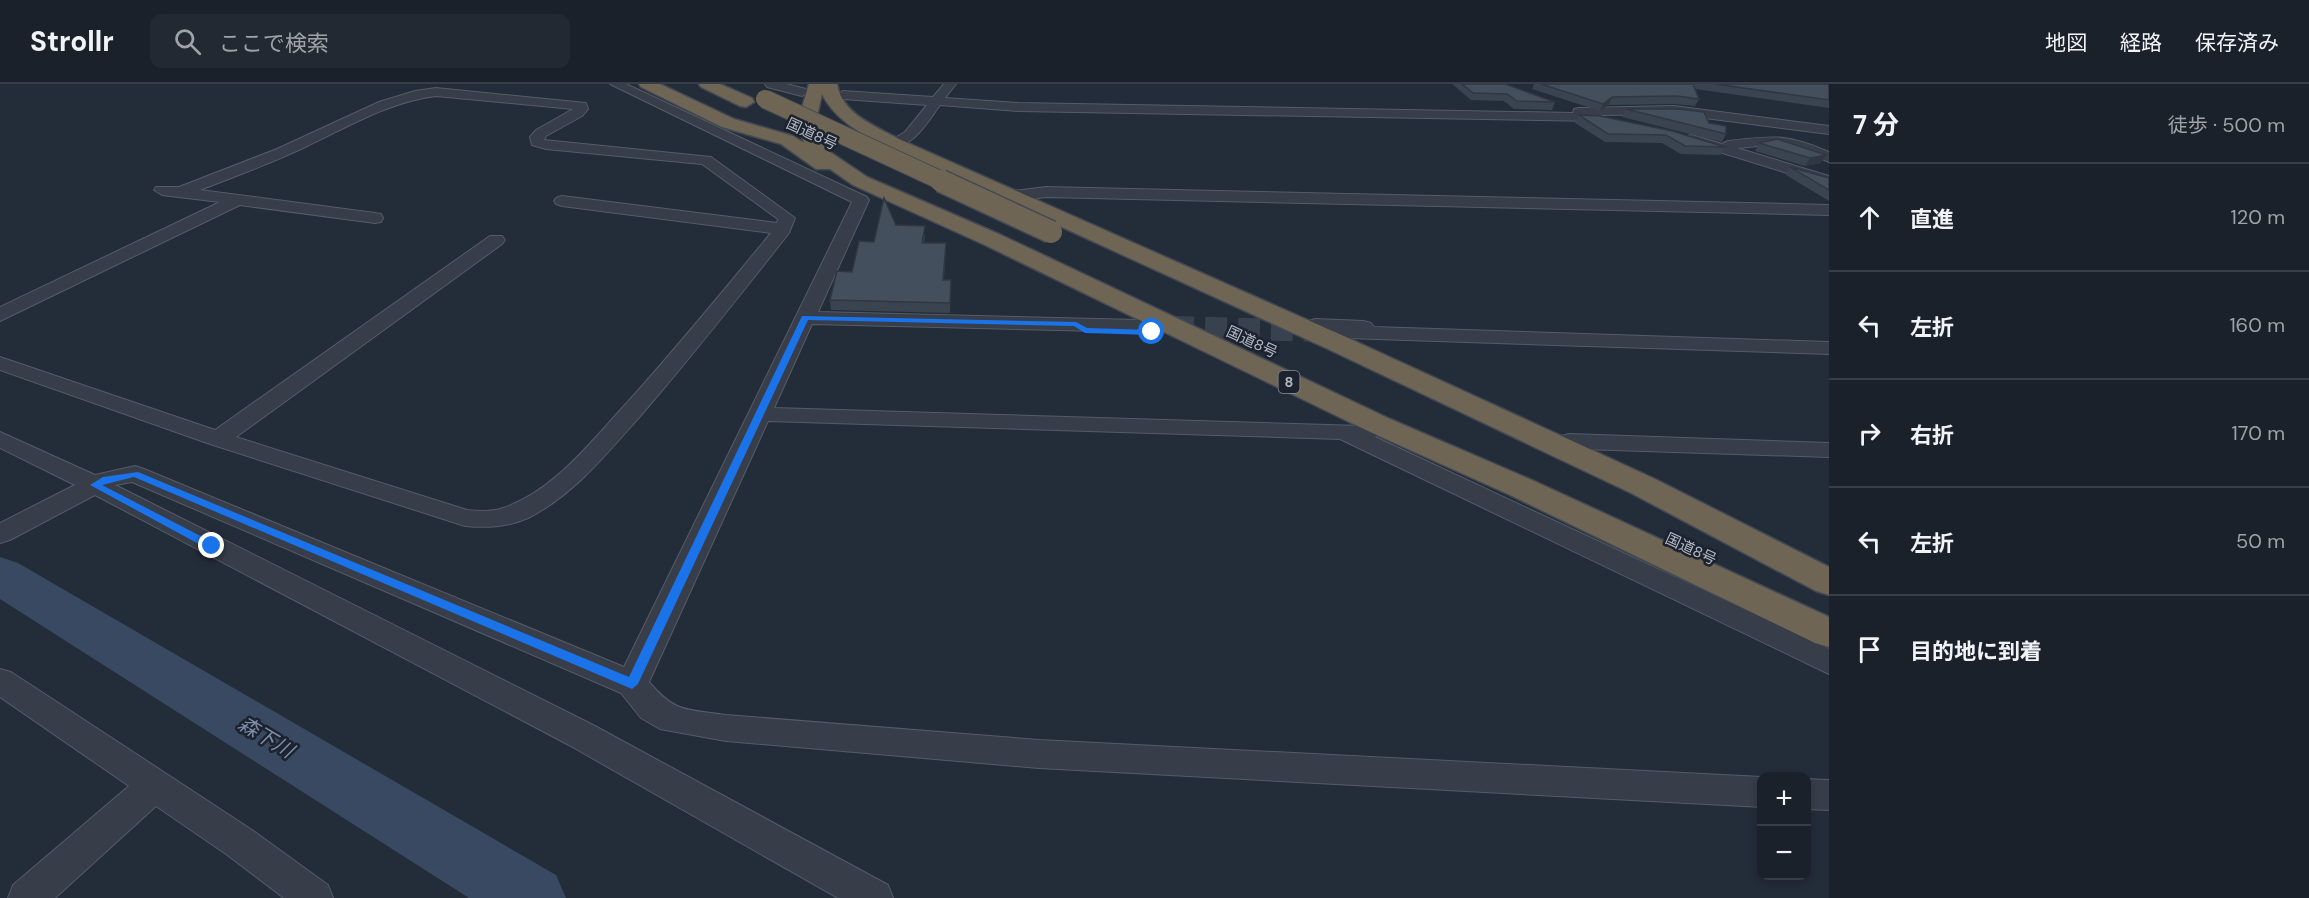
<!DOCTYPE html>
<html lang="ja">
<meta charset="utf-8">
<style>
body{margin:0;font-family:"DM Sans","Noto Sans JP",sans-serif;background:#232933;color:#f1f3f6}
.controls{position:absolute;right:18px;bottom:18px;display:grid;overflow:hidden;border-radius:12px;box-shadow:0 3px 9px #0003}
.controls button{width:54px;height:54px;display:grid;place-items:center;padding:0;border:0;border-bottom:2px solid #383e47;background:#1a212b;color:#f1f3f6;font:30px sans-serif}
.stop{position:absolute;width:18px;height:18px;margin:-14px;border:4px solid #1a73e8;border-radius:50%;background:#fff}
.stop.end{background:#1a73e8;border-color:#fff;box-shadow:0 2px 6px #0008}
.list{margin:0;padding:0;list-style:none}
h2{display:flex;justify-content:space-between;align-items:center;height:78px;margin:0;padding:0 24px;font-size:26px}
h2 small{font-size:20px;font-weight:400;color:#9fa3a9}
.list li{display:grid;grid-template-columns:39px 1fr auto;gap:18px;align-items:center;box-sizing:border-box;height:108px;padding:0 24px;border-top:2px solid #383e47}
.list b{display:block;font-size:22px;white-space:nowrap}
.list em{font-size:20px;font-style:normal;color:#9fa3a9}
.icon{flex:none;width:33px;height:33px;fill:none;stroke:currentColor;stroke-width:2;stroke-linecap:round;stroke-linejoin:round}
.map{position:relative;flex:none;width:1829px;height:814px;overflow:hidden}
header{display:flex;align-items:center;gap:36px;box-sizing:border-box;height:84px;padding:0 30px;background:#1a212b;border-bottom:2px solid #383e47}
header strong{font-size:28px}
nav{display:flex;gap:33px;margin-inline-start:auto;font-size:21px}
.search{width:420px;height:54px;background:#232933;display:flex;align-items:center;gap:15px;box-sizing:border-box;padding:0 21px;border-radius:12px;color:#9fa3a9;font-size:22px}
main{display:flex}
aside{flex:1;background:#1a212b}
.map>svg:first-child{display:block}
</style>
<header>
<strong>Strollr</strong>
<div class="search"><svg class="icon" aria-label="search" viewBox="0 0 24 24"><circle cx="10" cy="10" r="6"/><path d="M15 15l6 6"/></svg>ここで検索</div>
<nav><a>地図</a><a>経路</a><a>保存済み</a></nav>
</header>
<main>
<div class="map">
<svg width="1829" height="814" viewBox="0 0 1829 814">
<rect width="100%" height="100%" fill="#232c39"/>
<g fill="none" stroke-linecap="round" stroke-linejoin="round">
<polygon fill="#394961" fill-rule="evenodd" points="0,473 18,479 556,791 566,814 469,814 0,515"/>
<polyline stroke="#38414e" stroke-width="22" stroke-dasharray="22 11" stroke-linecap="butt" points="1139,242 1320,247"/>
<g stroke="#555c67" stroke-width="2">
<g id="minor">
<path d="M610 0H626L867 113 869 116 818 228 1139 236 1146 238 1149 242 1146 246 1139 248 812 240 774 324 1361 342 1379 334 1387 336 1391 341 1387 346 1375 353 1829 565V590L1340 355 768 337 649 598C676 630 687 625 726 631L1039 656 1762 693V723L1039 684 726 657 660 645 641 634 621 609 132 398 115 401 593 641 888 801 893 814H838L569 661 95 411 10 456 0 459V439L75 401 0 364V348L95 391 135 382 144 385 624 583 852 118Z"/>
<polygon points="765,0 786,0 806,5 808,8 802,12 767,3"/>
<path d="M944 0H956L945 14 1018 19 1573 29 1574 25 1579 24 1674 22 1829 42V50L1674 30 1602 31 1601 36 1596 37 1018 27 940 21C928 37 911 68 888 62L886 59 905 48 927 21 843 15 837 11 843 7 933 13Z"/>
<path d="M436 4 586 19 588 25 582 32 546 52 544 56 711 73 795 134 789 149C741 210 693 271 642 330 608 368 574 411 528 434 508 443 486 444 465 442L210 360 0 286V273L215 346 490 152H502L505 156 502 160 236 353 467 426C479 427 492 428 503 424 552 408 590 359 624 322 675 266 723 207 771 149L562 122 556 120 554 117 556 114 562 112 777 139 778 135 702 80 546 65 532 61 530 53 536 46 573 25 436 12C388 18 346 44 303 64 269 80 234 93 200 106L375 129 381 130 383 134 381 138 375 139 240 121 0 237V223L220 118 162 111 154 106 156 103H179L277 65 379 18 415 7Z"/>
<path d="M1692 51 1722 60 1728 57C1773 52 1786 49 1829 68V78L1795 63 1778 60 1737 64 1829 92V102L1687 58 1685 55 1687 52Z"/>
<polygon points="1046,103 1829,121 1829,131 1046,113 1014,117 1006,112 1014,107"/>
<path d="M1315 235 1364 237 1371 239 1374 243 1829 258V270L1347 254 1340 252 1337 248C1324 247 1308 252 1298 249L1295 245 1298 241Z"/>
<polygon points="1569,350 1829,359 1829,373 1582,365 1583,369 1580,374 1571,376 1562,374 1559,369 1557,357 1561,352"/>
<polygon points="0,585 11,588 252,746 328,801 333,814 284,814 226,770 156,722 55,814 8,814 13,801 129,702 0,613"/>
<polygon points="1806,695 1829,696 1829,726 1806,725"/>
</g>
</g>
<g stroke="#424954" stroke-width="3">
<g id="highway">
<path d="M639 0H660L734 35 793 52 804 59 798 37 809 0H837C842 30 875 42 899 55L1346 253 1655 395 1829 483V511L1816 507 1631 409 1328 265 887 63C861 49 836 37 822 10L816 37 820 56 827 66 867 93 1001 151 1390 335 1534 397 1829 533V563L1815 559 1510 411 1368 347 985 161 853 101 830 85H816L781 60 722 43 641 3Z"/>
<polygon points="699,0 720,0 752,14 754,18 746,23 740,22 701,3"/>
</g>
</g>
<use href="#minor" fill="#373e49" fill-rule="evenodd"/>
<use href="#highway" fill="#6f6554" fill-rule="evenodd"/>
<g stroke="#424954" stroke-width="20" stroke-linecap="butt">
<polyline id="highway-bridge-far1" points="765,15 944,98"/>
</g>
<g stroke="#424954" stroke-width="25" stroke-linecap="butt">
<polyline id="highway-bridge" points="941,97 1051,148"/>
</g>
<use href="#highway-bridge-far1" stroke="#6f6554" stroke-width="18"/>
<use href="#highway-bridge" stroke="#6f6554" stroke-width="22"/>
</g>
<g fill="#3a4450">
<polygon points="1452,0 1505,0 1555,18 1552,26 1514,25 1504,17 1471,16"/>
<polygon points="1534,0 1829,0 1829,24 1695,5 1699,15 1695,22 1674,20 1609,21 1600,27 1532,5"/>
<polygon points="1626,25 1709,39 1726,50 1722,58 1622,33"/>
<polygon points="1579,31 1725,63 1721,71 1681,70 1662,59 1605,58 1575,39"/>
<polygon points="1777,55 1821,79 1805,82 1755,67 1759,59"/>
<polygon points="1790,83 1829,94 1829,117 1786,91"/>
<polygon points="896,141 925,151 924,159 946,159 944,196 951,196 950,229 831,226 830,216 852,188 874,158"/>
</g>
<g fill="#303741">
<polygon points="1612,13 1609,21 1600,27 1603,20"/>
<polygon points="1826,71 1821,79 1805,82 1810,74"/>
</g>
<g fill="#444f5d" stroke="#303741" stroke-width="1.5">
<polygon points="1462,0 1505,0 1555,18 1517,17 1507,10 1473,9"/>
<polygon points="1541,0 1693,0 1699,15 1677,12 1612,13 1603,20"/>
<polygon points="1715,0 1829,0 1829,16"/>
<polygon points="1626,25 1677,25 1704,28 1709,39 1726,42 1726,50"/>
<polygon points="1579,31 1600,32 1672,47 1725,63 1685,62 1666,51 1608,50"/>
<polygon points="1777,55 1826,71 1810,74 1759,59"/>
<polygon points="1790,83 1829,94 1829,106"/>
<polygon points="884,114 896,141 925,142 922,159 946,159 943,196 951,196 950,219 830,216 837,187 852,188 859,157 874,158"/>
</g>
<polygon fill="#1a73e8" points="802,232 1076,238 1087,244 1152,246 1156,248 1152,251 1085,249 1074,242 808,236 638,600 632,605 134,393 102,401 216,460 216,465 208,465 90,401 103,393 138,388 629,593"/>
<g text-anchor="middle" stroke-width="5" stroke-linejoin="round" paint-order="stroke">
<rect fill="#1c232e" stroke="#858c98" stroke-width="1.5" x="1278.5" y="287" width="21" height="22" rx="4.5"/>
<g font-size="14" font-weight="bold" fill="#b2b9c5">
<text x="1289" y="303">8</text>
</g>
<g font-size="15" fill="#b2b9c5" stroke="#1c232e">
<text transform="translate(812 50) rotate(25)" y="5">国道8号</text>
<text transform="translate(1252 258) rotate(25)" y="5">国道8号</text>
<text transform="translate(1691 465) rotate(25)" y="5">国道8号</text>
</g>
<g font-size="20" font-style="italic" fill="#7c8eab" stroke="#1c232e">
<text transform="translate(266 653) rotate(31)" y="7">森下川</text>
</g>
</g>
</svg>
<div class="controls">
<button>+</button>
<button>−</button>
</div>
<div class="stop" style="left:1152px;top:248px"></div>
<div class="stop end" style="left:212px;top:462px"></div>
</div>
<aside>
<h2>7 分<small>徒歩 · 500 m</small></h2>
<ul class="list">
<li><svg class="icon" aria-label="ahead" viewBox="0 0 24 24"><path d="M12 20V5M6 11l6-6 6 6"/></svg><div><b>直進</b></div><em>120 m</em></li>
<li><svg class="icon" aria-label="left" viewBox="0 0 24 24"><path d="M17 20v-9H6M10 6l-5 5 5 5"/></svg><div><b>左折</b></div><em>160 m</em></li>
<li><svg class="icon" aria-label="right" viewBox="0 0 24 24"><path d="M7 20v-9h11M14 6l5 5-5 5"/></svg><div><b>右折</b></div><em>170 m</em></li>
<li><svg class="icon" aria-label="left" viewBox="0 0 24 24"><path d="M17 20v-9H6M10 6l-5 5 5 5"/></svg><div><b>左折</b></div><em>50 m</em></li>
<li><svg class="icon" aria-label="arrive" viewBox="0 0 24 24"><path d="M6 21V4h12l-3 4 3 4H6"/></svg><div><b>目的地に到着</b></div></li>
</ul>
</aside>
</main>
